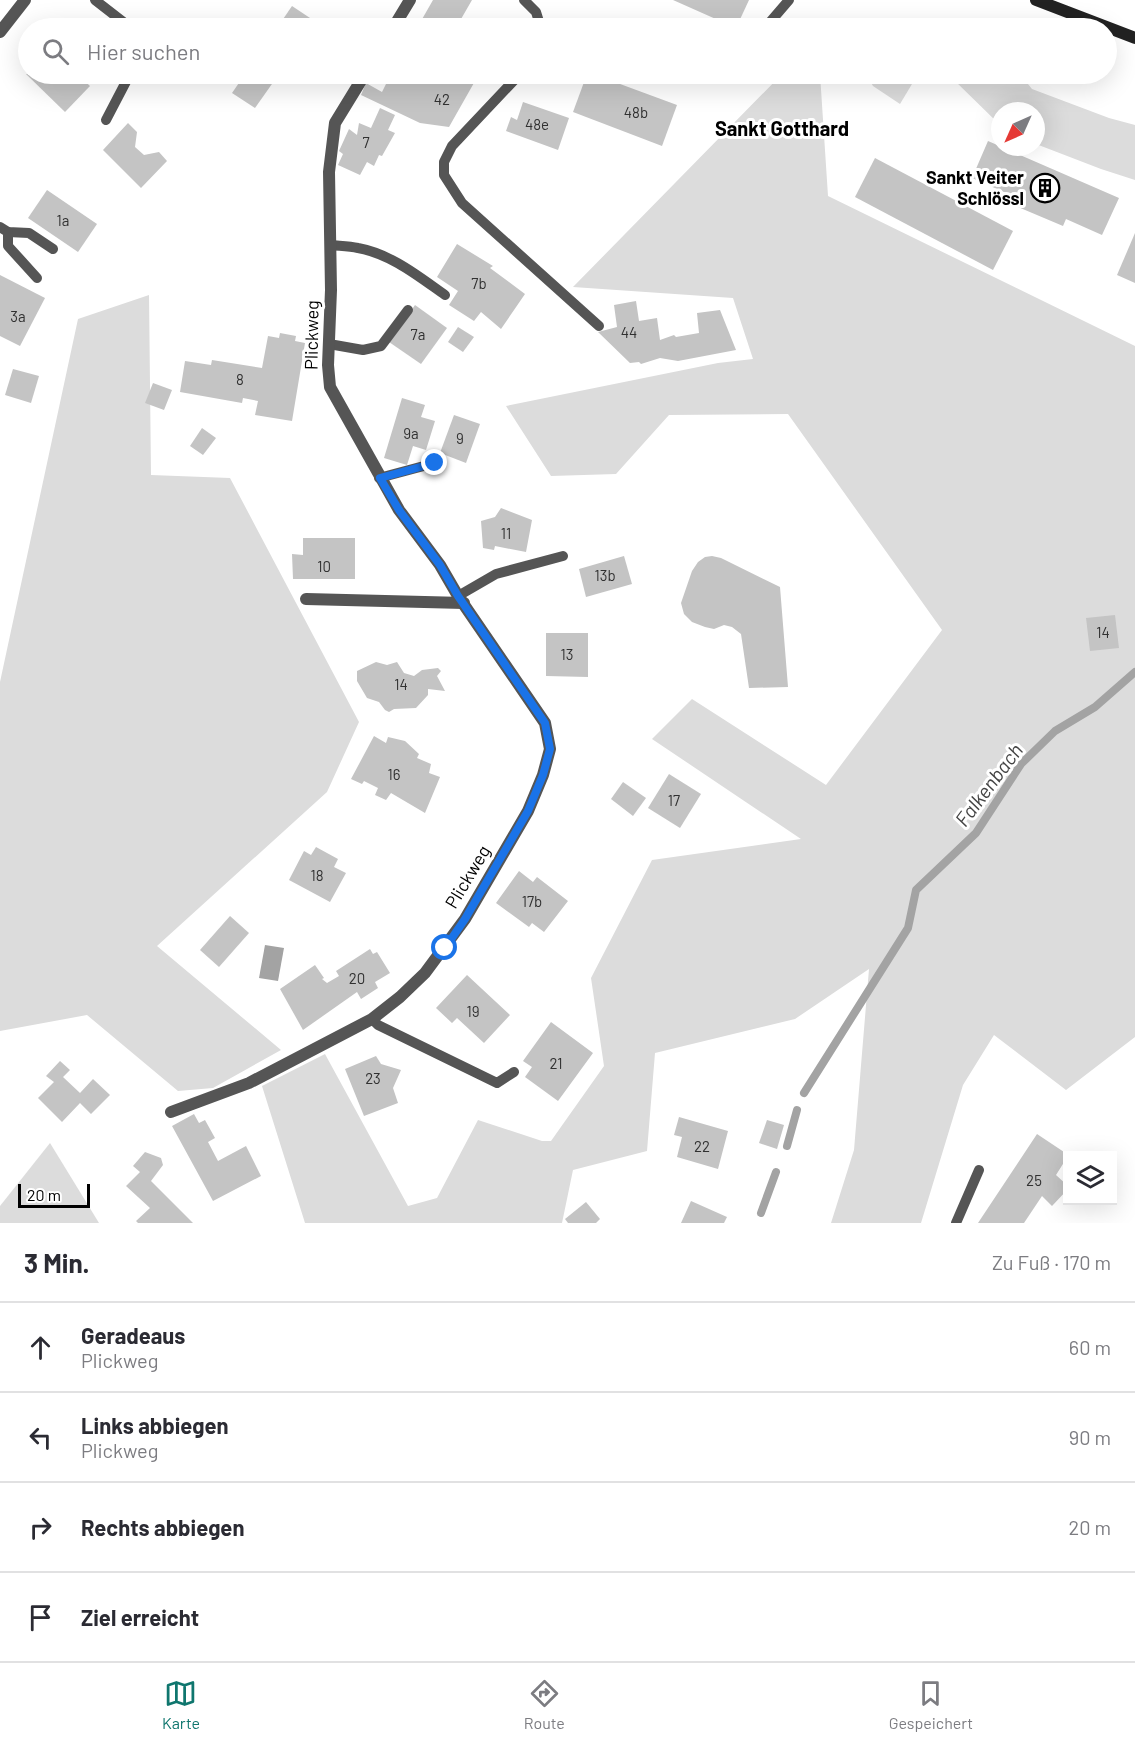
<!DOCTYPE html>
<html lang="de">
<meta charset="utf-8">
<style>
body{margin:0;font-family:Barlow,sans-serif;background:#f7f7f7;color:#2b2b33}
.controls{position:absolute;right:18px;bottom:18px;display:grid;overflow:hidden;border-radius:0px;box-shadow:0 6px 24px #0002}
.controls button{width:54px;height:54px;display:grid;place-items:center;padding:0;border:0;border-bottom:2px solid #e1e1e2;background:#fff;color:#2b2b33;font:30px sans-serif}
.compass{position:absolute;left:991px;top:102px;width:54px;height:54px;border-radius:50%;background:#fff;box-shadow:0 6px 24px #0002;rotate:225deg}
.scale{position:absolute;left:18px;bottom:15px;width:72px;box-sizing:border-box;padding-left:6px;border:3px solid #000;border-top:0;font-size:16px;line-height:21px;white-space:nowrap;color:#000;-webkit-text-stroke:4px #fff;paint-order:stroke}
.stop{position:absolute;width:18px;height:18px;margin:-14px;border:4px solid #1a73e8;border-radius:50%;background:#fff}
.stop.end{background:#1a73e8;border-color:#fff;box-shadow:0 2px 6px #0008}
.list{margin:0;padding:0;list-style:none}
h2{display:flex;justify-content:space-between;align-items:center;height:78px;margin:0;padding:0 24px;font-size:26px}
h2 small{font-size:20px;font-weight:400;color:#7c7c81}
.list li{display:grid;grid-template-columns:39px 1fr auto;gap:18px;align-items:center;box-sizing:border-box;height:90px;padding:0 24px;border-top:2px solid #e1e1e2}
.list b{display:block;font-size:22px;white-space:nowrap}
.list p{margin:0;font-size:20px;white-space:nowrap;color:#7c7c81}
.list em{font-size:20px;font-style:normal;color:#7c7c81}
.icon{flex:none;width:33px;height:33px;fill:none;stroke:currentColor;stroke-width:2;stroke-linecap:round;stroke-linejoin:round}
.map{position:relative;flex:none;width:1135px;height:1223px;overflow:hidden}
.search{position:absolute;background:#fff;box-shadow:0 6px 24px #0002;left:18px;right:18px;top:18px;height:66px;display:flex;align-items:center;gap:15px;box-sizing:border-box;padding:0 21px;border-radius:33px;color:#7c7c81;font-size:22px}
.sheet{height:438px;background:#fff}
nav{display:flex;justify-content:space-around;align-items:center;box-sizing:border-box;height:84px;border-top:2px solid #e1e1e2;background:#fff;font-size:16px;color:#7c7c81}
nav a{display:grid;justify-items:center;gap:3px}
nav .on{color:#0f766e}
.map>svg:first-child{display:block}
</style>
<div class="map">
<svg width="1135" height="1223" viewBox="0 0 1135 1223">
<rect width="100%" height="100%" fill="#fff"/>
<g fill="#dcdcdc">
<polygon points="858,21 928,25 939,28 855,28"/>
<polygon points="782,74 820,74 828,196 1135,346 1135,1037 1066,1090 994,1035 963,1085 921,1223 831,1223 854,1150 869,969 795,1019 655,1053 647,1151 573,1170 562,1223 305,1223 262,1086 325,1054 408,1206 437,1198 478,1120 542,1141 551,1141 604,1066 591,978 652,860 801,839 652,739 692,699 826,785 942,630 788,414 669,415 616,474 551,476 506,406 718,363 753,359 733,298 573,287"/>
<polygon points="866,74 918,74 900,104 873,86"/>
<polygon points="941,74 1020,74 1032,89 1109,118 1135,125 1135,180 1101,169 1036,144 1036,111 1000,111 1000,125 954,80"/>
<polygon points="149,295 151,475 230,478 359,722 327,792 157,946 281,1050 213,1088 178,1091 87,1015 0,1031 0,682 78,319"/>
<polygon points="50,1143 99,1223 0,1223 0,1206"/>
</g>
<polygon fill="#a3a3a3" points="265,945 284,948 278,981 259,978"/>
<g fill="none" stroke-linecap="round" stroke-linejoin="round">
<g stroke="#a3a3a3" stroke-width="8">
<polyline points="804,1093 908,928 916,890 976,833 1021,764 1055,731 1095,707 1135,672"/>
<polyline points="787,1146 797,1110"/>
<polyline points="761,1213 776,1172"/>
</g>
</g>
<g fill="#c4c4c4">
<polygon points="433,0 472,0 457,26 452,23 449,28 417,28"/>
<polygon points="673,0 749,0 736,28"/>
<polygon points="292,6 313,20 308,28 277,28"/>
<polygon points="26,74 77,74 90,86 65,112"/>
<polygon points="245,74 279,74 255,108 232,93"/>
<polygon points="290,74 313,74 306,84"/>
<polygon points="391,74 420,74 432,80 436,74 479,74 449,127 420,123 361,95 366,83 382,92"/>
<polygon points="587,74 593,74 677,105 662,146 573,112"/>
<polygon points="523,102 569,118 558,150 506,131 511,117 517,120"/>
<polygon points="380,108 395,115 388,130 395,133 382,156 379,155 374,166 367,162 360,175 338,165 343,154 339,151 349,129 357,135 359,123 371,128"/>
<polygon points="128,123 137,132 135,147 144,155 159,152 167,161 141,188 103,150"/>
<polygon points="988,141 1119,198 1102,235 1066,219 1063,226 1018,207 1022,200 972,178"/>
<polygon points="875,158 1013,231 993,270 855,197"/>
<polygon points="47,190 97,224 78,252 28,218"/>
<polygon points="1135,233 1135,283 1117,275"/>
<polygon points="457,244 493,266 490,268 525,294 501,329 481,312 474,321 449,305 458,291 437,277"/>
<polygon points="0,275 45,298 20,346 0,336"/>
<polygon points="636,301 639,321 657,318 660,340 674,335 676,337 699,333 697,313 720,310 736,350 678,361 660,358 641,364 639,362 630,363 598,332 617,327 614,305"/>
<polygon points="415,305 447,328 421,364 389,342"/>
<polygon points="458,327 474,337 463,352 448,342"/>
<polygon points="280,333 296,336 295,341 305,343 292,421 255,415 258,401 243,398 242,403 180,392 185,361 211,365 212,360 262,368 268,336 279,338"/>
<polygon points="13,369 39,376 31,403 5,395"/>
<polygon points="153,383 172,390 164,410 145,403"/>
<polygon points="402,398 425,405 421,417 435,421 426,450 413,446 407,465 384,458"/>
<polygon points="454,415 480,424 466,463 440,453"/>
<polygon points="202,428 216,438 203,455 190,446"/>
<polygon points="501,508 532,520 526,552 495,546 494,550 483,548 481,521 495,517"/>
<polygon points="303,538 355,538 355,579 293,579 292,554 303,555"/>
<polygon points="624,556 632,584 586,597 579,569"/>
<polygon points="712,556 721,558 780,587 788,687 749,688 741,634 732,627 724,625 714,629 705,627 692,622 684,614 681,603 692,571 698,562 705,557"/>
<polygon points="1115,615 1119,648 1090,651 1086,618"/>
<polygon points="546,633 588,633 588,677 546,676"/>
<polygon points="376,662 387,665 397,662 404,673 414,676 422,670 438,668 441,671 437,676 445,691 428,689 428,695 416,708 394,709 389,712 385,710 379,702 367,698 357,681 357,671"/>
<polygon points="374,736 386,743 388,737 405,741 419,754 417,758 431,764 429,773 440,777 425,813 391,793 386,800 375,795 378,788 364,781 362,784 351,779"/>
<polygon points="669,774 701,794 680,828 648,808"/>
<polygon points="623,782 646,798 633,816 611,799"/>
<polygon points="316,847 338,859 334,867 346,873 330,902 289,880 304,851 311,855"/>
<polygon points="519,871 533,882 537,877 568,901 544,932 532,923 529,927 496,903"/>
<polygon points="230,916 249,933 219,967 200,950"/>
<polygon points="370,949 373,954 377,952 390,973 375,982 378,988 361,999 357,992 303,1030 280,989 315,965 324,978 322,979 327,983 339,976 336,971"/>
<polygon points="467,975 510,1015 484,1043 457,1018 452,1023 436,1008"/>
<polygon points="551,1022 593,1053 558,1101 525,1077 532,1067 523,1061"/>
<polygon points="376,1056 381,1064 401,1070 393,1088 398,1103 364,1116 345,1069"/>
<polygon points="60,1061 70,1070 63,1077 80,1093 93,1079 110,1095 91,1114 80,1103 62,1122 38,1098 54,1082 46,1076"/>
<polygon points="194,1114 199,1123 205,1120 215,1138 208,1142 218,1161 246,1146 261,1176 213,1201 172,1126"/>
<polygon points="679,1117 728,1131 718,1169 677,1157 682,1137 674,1135"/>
<polygon points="767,1120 784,1125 777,1149 759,1143"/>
<polygon points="1037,1134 1070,1156 1068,1156 1056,1175 1068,1186 1068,1189 1052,1206 1042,1196 1024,1223 978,1223"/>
<polygon points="145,1152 161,1158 163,1165 151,1181 193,1223 138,1223 136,1221 150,1208 126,1186 140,1172 133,1166"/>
<polygon points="691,1201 727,1217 724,1223 681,1223"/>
<polygon points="586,1202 600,1219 596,1223 568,1223 565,1219"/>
</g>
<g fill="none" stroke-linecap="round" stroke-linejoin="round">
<g stroke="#555" stroke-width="10">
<polyline points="95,0 131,28"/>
<polyline points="524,0 536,12 541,28"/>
<polyline points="765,28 789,0"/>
<polyline points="520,74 452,146 444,162 444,175 462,203 599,326"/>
<polyline points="106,120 130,74"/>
<polyline points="0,227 8,232 29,233 53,249"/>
<polyline points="8,232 8,246 37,278"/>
<path d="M330 245C339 246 349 246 358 248 391 254 418 276 445 295"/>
<polyline points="329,344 363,350 381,346 408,310"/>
<polyline points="379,478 435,463"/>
<polyline points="458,596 496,574 563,556"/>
<polyline points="372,1019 378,1025 497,1083 514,1072"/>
<polyline points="956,1223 979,1170"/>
</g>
<g stroke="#555" stroke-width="12">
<polyline points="393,28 410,0"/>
<polyline points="0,32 25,0"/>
<polyline points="306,599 464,603"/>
<polyline points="171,1112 249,1083 372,1019 400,997 425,973 465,919 528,811 543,775 550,749 545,723 458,596 440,565 399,510 330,387 328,365 331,290 329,172 335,123 365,74"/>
</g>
<polyline stroke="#222" stroke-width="12" points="1036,0 1135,38"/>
</g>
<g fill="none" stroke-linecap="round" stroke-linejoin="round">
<polyline stroke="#1a73e8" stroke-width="8" points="435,463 380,478 399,510 440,565 458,596 545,723 550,749 543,775 528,811 465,919 445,948"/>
</g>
<defs>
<g id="building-ring" transform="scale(1.5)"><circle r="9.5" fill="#fff" stroke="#000" stroke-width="1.5"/><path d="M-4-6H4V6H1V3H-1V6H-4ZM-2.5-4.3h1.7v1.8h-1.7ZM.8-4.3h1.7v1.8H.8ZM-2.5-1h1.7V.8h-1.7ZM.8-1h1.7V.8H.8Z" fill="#000"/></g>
</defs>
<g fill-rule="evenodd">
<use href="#building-ring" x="1045" y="188"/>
</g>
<g text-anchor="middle" stroke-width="6" stroke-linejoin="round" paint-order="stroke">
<g font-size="15" fill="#313131">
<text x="442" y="105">42</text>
<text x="636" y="118">48b</text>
<text x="537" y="130">48e</text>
<text x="366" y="148">7</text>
<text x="63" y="226">1a</text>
<text x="479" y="289">7b</text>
<text x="18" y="322">3a</text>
<text x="629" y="338">44</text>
<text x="418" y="340">7a</text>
<text x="240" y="385">8</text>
<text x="411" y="439">9a</text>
<text x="460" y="444">9</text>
<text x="506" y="539">11</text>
<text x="324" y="572">10</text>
<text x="605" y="581">13b</text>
<text x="1103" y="638">14</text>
<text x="567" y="660">13</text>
<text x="401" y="690">14</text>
<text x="394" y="780">16</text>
<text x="674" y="806">17</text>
<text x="317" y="881">18</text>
<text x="532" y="907">17b</text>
<text x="357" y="984">20</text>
<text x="473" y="1017">19</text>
<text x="556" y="1069">21</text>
<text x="373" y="1084">23</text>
<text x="702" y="1152">22</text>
<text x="1034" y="1186">25</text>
</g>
<g font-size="18" font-weight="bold" fill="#000" stroke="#fff" text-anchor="end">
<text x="1024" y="184">Sankt Veiter<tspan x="1024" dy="21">Schlössl</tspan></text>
</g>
<g font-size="18" fill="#000" stroke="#fff">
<text transform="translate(312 335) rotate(-89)" y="6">Plickweg</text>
<text transform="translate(468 877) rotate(-59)" y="6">Plickweg</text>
</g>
<g font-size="20" font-weight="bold" fill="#000" stroke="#fff">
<text x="782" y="136">Sankt Gotthard</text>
</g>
<g font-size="20" font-style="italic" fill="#444" stroke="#fff">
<text transform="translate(989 785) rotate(-53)" y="7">Falkenbach</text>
</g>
</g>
</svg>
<div class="controls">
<button><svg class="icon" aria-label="layers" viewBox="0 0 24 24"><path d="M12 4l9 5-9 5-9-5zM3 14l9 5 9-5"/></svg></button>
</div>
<svg class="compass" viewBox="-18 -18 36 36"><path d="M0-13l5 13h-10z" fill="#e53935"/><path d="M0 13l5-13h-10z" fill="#7c7c81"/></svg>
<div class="scale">20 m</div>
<div class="stop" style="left:445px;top:948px"></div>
<div class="stop end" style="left:435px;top:463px"></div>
<div class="search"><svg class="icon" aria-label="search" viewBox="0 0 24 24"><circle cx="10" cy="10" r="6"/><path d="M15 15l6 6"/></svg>Hier suchen</div>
</div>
<section class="sheet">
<h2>3 Min.<small>Zu Fuß · 170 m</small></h2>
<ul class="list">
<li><svg class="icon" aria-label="ahead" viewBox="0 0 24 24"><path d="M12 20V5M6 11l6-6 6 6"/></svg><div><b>Geradeaus</b><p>Plickweg</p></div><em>60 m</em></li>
<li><svg class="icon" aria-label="left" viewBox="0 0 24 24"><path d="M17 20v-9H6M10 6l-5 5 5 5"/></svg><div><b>Links abbiegen</b><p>Plickweg</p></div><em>90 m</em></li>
<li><svg class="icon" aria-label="right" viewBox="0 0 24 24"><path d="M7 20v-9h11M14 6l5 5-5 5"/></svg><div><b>Rechts abbiegen</b></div><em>20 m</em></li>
<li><svg class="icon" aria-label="arrive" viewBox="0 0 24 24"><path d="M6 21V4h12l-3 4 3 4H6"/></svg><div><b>Ziel erreicht</b></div></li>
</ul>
</section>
<nav>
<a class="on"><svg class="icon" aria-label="map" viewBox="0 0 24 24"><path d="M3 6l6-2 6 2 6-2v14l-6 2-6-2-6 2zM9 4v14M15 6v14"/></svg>Karte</a>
<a><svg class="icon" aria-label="directions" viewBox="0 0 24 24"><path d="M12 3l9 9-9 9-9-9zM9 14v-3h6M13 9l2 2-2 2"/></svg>Route</a>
<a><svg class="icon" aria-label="saved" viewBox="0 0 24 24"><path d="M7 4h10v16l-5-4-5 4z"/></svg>Gespeichert</a>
</nav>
